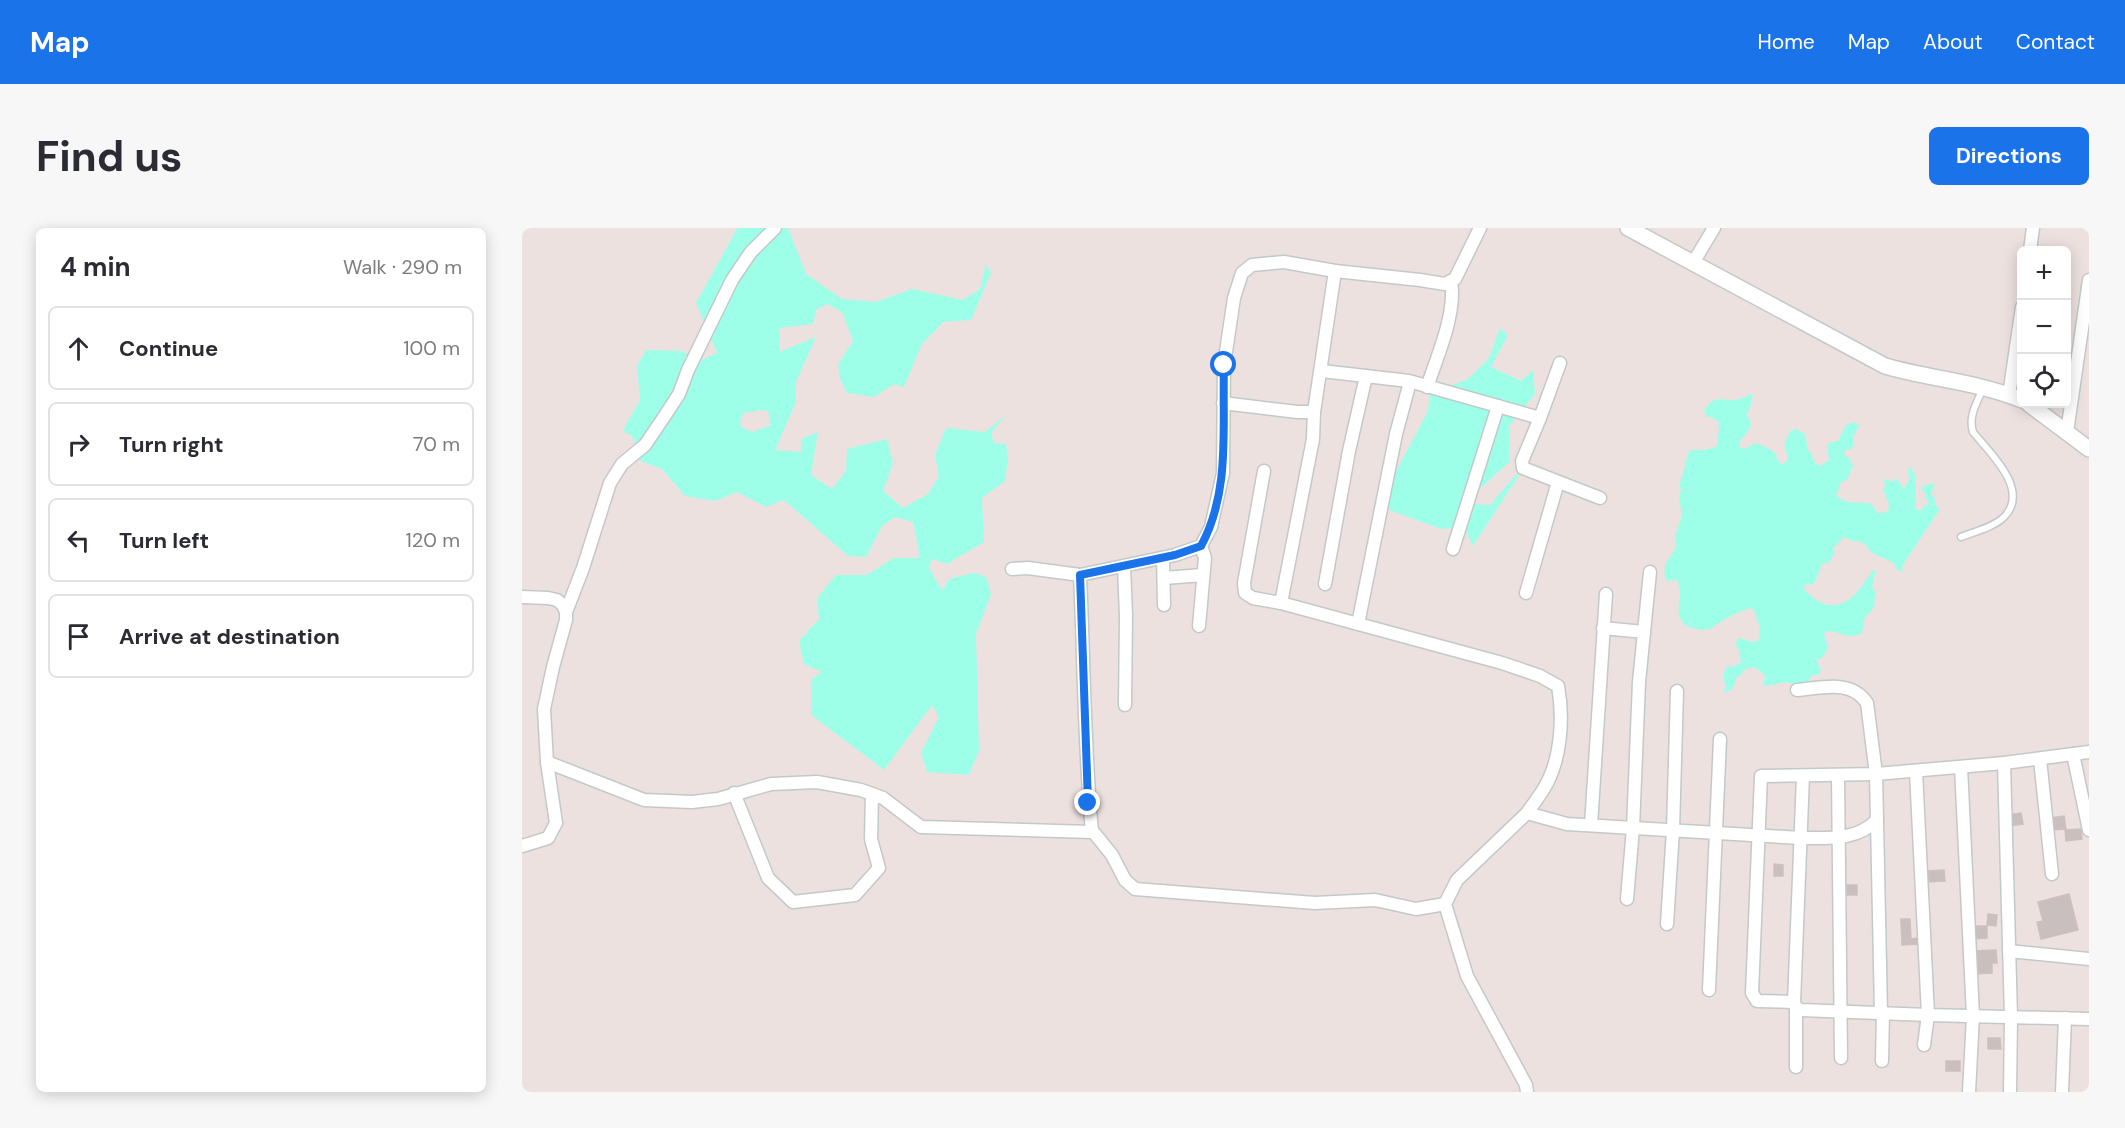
<!DOCTYPE html>
<meta charset="utf-8">
<style>
body{margin:0;font-family:"DM Sans",sans-serif;background:#f7f7f7;color:#2b2b33}
.controls{position:absolute;right:18px;top:18px;display:grid;overflow:hidden;border-radius:9px;box-shadow:0 3px 15px #0003}
.controls button{width:54px;height:54px;display:grid;place-items:center;padding:0;border:0;border-bottom:2px solid #e1e1e2;background:#fff;color:#2b2b33;font:30px sans-serif}
.stop{position:absolute;width:18px;height:18px;margin:-14px;border:4px solid #1a73e8;border-radius:50%;background:#fff}
.stop.end{background:#1a73e8;border-color:#fff;box-shadow:0 2px 6px #0008}
.list{margin:0;padding:0;list-style:none}
h2{display:flex;justify-content:space-between;align-items:center;height:78px;margin:0;padding:0 24px;font-size:26px}
h2 small{font-size:20px;font-weight:400;color:#7c7c81}
.list li{display:grid;grid-template-columns:39px 1fr auto;gap:18px;align-items:center;box-sizing:border-box;height:84px;margin:0 12px 12px;padding:0 12px;border:2px solid #e1e1e2;border-radius:9px}
.list b{display:block;font-size:22px;white-space:nowrap}
.list em{font-size:20px;font-style:normal;color:#7c7c81}
.icon{flex:none;width:33px;height:33px;fill:none;stroke:currentColor;stroke-width:2;stroke-linecap:round;stroke-linejoin:round}
.map{position:relative;flex:none;width:1567px;height:864px;overflow:hidden;border-radius:9px}
header{display:flex;align-items:center;gap:36px;box-sizing:border-box;height:84px;padding:0 30px;background:#1a73e8;color:#fff}
header strong{font-size:28px}
nav{display:flex;gap:33px;margin-inline-start:auto;font-size:21px}
.intro{display:flex;align-items:center;justify-content:space-between;box-sizing:border-box;height:144px;padding:0 36px}
h1{margin:0;font-size:42px}
.button{padding:15px 27px;border-radius:9px;background:#1a73e8;color:#fff;font-size:21px;font-weight:700}
main{display:flex;gap:36px;padding:0 36px}
aside{flex:1;background:#fff;border-radius:9px;box-shadow:0 3px 15px #0003}
.map>svg:first-child{display:block}
</style>
<header>
<strong>Map</strong>
<nav><a>Home</a><a>Map</a><a>About</a><a>Contact</a></nav>
</header>
<div class="intro"><h1>Find us</h1><a class="button">Directions</a></div>
<main>
<aside>
<h2>4 min<small>Walk · 290 m</small></h2>
<ul class="list">
<li><svg class="icon" aria-label="ahead" viewBox="0 0 24 24"><path d="M12 20V5M6 11l6-6 6 6"/></svg><div><b>Continue</b></div><em>100 m</em></li>
<li><svg class="icon" aria-label="right" viewBox="0 0 24 24"><path d="M7 20v-9h11M14 6l5 5-5 5"/></svg><div><b>Turn right</b></div><em>70 m</em></li>
<li><svg class="icon" aria-label="left" viewBox="0 0 24 24"><path d="M17 20v-9H6M10 6l-5 5 5 5"/></svg><div><b>Turn left</b></div><em>120 m</em></li>
<li><svg class="icon" aria-label="arrive" viewBox="0 0 24 24"><path d="M6 21V4h12l-3 4 3 4H6"/></svg><div><b>Arrive at destination</b></div></li>
</ul>
</aside>
<div class="map">
<svg width="1567" height="864" viewBox="0 0 1567 864">
<rect width="100%" height="100%" fill="#ede1df"/>
<g fill="#9dffe8" fill-rule="evenodd">
<path d="M219 0H266L284 46 320 71 354 74 390 61 441 72 458 61 464 36 469 45 449 92 421 94 400 116 382 159 372 156 352 169 325 165 318 151 316 136 331 113 320 84 305 76 294 82 291 96 257 100V124L294 109 273 156 274 174 253 222 279 224V211L296 204 289 247 310 261 324 243 325 221 365 211 371 235 361 263 381 280 406 266 417 248 413 227 424 200 463 204 484 187 469 205 472 215 484 216 486 231 483 253 460 270 462 314 425 336 410 331 407 340 420 362 429 350 453 345 464 349 469 366 454 406 457 523 447 547 405 544 399 525 417 489 410 477 362 542 289 487V452L300 444 282 436 277 413 297 391 295 370 314 347H345L372 330H398L391 294 373 289 360 298 344 329 326 328 262 272 244 279 215 264 193 273 163 268 140 241 114 231 112 210 101 202 118 172 115 138 124 122 160 123 177 133 195 125 174 75 215 1ZM237 182 246 183 249 197 230 204 219 199C217 193 219 188 224 183L226 185Z"/>
<polygon points="978,100 986,107 969,139 999,153 1011,142 1013,166 987,198 987,234 950,268 953,276 968,277 997,243 1015,208 1008,230 951,318 942,299 919,301 867,282 862,266 906,183 908,164 945,152 967,130"/>
<path d="M1231 166 1228 180 1224 188 1227 190 1229 198 1217 215 1218 219 1222 221 1234 215C1239 217 1247 220 1252 224 1256 229 1254 233 1260 236L1265 234 1266 229 1262 217 1268 203 1274 201 1283 206 1286 223 1289 224 1292 234 1299 238 1307 232 1305 219 1307 215 1316 213 1324 197 1332 194 1337 198 1331 209C1333 214 1332 219 1328 222L1325 221 1321 226 1328 231 1331 238 1325 252 1319 254 1314 268 1325 274 1346 275 1350 277 1356 285 1366 284 1367 276 1361 262 1364 257 1361 254 1365 251 1369 254 1374 250 1382 261 1387 252 1386 241 1389 239 1393 248 1394 281 1398 283 1403 277 1407 278 1402 263 1398 260 1411 255 1413 257 1409 265 1414 273 1412 276 1418 281 1384 332 1380 339 1381 344 1374 341 1372 335 1348 324C1347 318 1342 316 1337 313L1333 314 1322 309 1311 320 1313 324 1306 336 1301 335C1295 344 1297 350 1290 357L1283 356 1282 362C1288 367 1295 374 1303 376 1326 383 1340 358 1351 342H1354L1350 359 1354 365 1352 372 1353 376 1348 385 1344 387C1341 393 1343 399 1339 406 1321 412 1320 403 1304 403L1302 407 1306 420 1301 429 1297 430 1295 434 1299 442 1297 446 1289 448 1286 454 1274 457 1264 454 1243 458 1241 455 1243 450 1242 446 1232 439 1222 442 1219 447 1215 449 1210 461 1204 465 1202 462 1204 459C1201 450 1201 446 1205 438L1210 439 1219 435 1217 422 1213 417 1217 410 1231 414 1236 413C1241 403 1235 392 1232 382L1228 380C1219 383 1195 394 1189 401H1183L1181 403C1175 400 1167 401 1162 396 1152 385 1159 374 1158 362 1158 359 1156 356 1155 352L1144 353C1139 336 1147 333 1154 319L1153 308 1160 288 1157 269 1159 262 1157 256C1163 245 1162 234 1168 222H1182L1194 219 1196 215C1194 208 1199 201 1196 193L1189 189H1184L1182 183C1193 164 1201 175 1217 171 1223 170 1224 167 1231 166Z"/>
</g>
<g fill="#c9bfbf" stroke="#d1bebe" stroke-width="1.5">
<polygon points="1499,585 1501,596 1487,598 1485,587"/>
<polygon points="1542,588 1544,601 1530,602 1529,590"/>
<polygon points="1559,601 1560,611 1544,613 1543,602"/>
<polygon points="1252,636 1261,637 1261,648 1252,648"/>
<polygon points="1422,642 1423,653 1404,654 1403,643"/>
<rect x="1319" y="657" width="16" height="10"/>
<polygon points="1547,666 1556,702 1519,711 1515,694 1521,693 1516,674"/>
<polygon points="1466,686 1475,687 1474,698 1465,697"/>
<polygon points="1379,691 1388,691 1389,711 1396,710 1396,716 1380,717"/>
<polygon points="1450,698 1465,698 1465,710 1450,711"/>
<polygon points="1474,722 1475,735 1470,735 1470,745 1451,746 1450,723"/>
<polygon points="1466,810 1478,810 1479,821 1466,821"/>
<rect x="1424" y="833" width="14" height="10"/>
</g>
<g fill="none" stroke-linecap="round" stroke-linejoin="round">
<g stroke="#c2c9c9" stroke-width="9">
<path id="service" d="M1439 309C1452 304 1472 299 1482 289 1509 262 1467 224 1451 204 1446 188 1455 175 1461 160"/>
</g>
<g stroke="#c2c9c9" stroke-width="15">
<g id="minor">
<polyline points="1508,22 1511,0"/>
<polyline points="1171,35 1192,0"/>
<polyline points="800,143 887,153 1018,190 1038,135"/>
<path d="M905 159C915 129 935 84 929 53"/>
<polyline points="1487,167 1500,79"/>
<polyline points="701,175 775,184 792,184"/>
<polyline points="1018,190 1000,233 1001,240 1078,270"/>
<polyline points="1545,204 1567,52"/>
<path d="M742 243 722 355 723 365 731 370 759 375 980 435 1018 448 1036 458C1042 491 1039 534 1021 562 1016 570 1010 578 1005 585L1045 596 1279 610C1307 610 1334 613 1355 592L1354 546 1345 475C1329 451 1300 460 1275 462"/>
<polyline points="931,321 976,178"/>
<polyline points="641,330 642,377"/>
<polyline points="602,338 604,388 603,477"/>
<polyline points="490,341 506,340 558,347"/>
<polyline points="642,350 681,347"/>
<polyline points="803,356 827,223 844,148"/>
<polyline points="1004,365 1036,254"/>
<polyline points="0,369 26,370 35,372 41,377 44,384 44,392 31,439 22,481 25,534 34,595 26,610 0,618"/>
<polyline points="759,375 791,211 792,184 813,43 898,52 923,56 933,51 958,0"/>
<polyline points="44,384 61,340 88,255 100,236 123,217 142,189 157,166 166,142 210,52 229,24 253,0"/>
<polyline points="836,396 874,206 888,154"/>
<polyline points="677,398 683,330 679,318"/>
<polyline points="1081,400 1122,404"/>
<polyline points="1551,526 1567,602"/>
<polyline points="1518,531 1530,646"/>
<path d="M25 534 122 572 170 574 196 571 249 556 295 554 339 562 361 570 399 599 570 604C562 519 562 433 558 347L653 327 679 318 689 299 701 245 702 137 712 70 720 45 730 37 762 34 813 43"/>
<polyline points="1482,535 1489,789 1488,864"/>
<polyline points="1439,539 1451,788 1447,864"/>
<polyline points="1394,543 1406,787 1567,791"/>
<polyline points="1316,547 1319,830"/>
<polyline points="1281,548 1272,774 1274,780 1279,782 1406,787 1402,817"/>
<polyline points="212,565 246,650 271,674 333,667 357,640 349,611 350,566"/>
<polyline points="1005,585 935,652 923,676 945,748 1004,857 1005,864"/>
<polyline points="1355,592 1359,785"/>
<polyline points="1069,597 1084,366"/>
<polyline points="569,601 590,627 603,652 613,661 793,675 853,672 894,681 923,676"/>
<polyline points="1105,671 1111,600 1117,454 1128,344"/>
<polyline points="1145,696 1151,602 1155,463"/>
<polyline points="1487,723 1567,731"/>
<polyline points="1187,762 1198,511"/>
<polyline points="1272,774 1235,773 1230,765 1239,548 1354,546 1482,535 1567,524"/>
<polyline points="1274,780 1274,839"/>
<polyline points="1360,833 1361,785"/>
<polyline points="1540,864 1543,790"/>
</g>
</g>
<g stroke="#c2c9c9" stroke-width="18">
<g id="tertiary">
<path d="M1106 0 1363 138C1408 151 1456 154 1500 172"/>
<polyline points="1507,176 1567,221"/>
</g>
</g>
<use href="#service" stroke="#fff" stroke-width="6"/>
<use href="#minor" stroke="#fff" stroke-width="12"/>
<use href="#tertiary" stroke="#fff" stroke-width="15"/>
</g>
<g fill="none" stroke-linecap="round" stroke-linejoin="round">
<path stroke="#1a73e8" stroke-width="8" d="M566 575 558 347 653 327 679 318C709 263 700 198 702 137"/>
</g>
</svg>
<div class="controls">
<button>+</button>
<button>−</button>
<button><svg class="icon" aria-label="locate" viewBox="0 0 24 24"><circle cx="12" cy="12" r="6"/><path d="M12 2v4M12 18v4M2 12h4M18 12h4"/></svg></button>
</div>
<div class="stop" style="left:702px;top:137px"></div>
<div class="stop end" style="left:566px;top:575px"></div>
</div>
</main>
